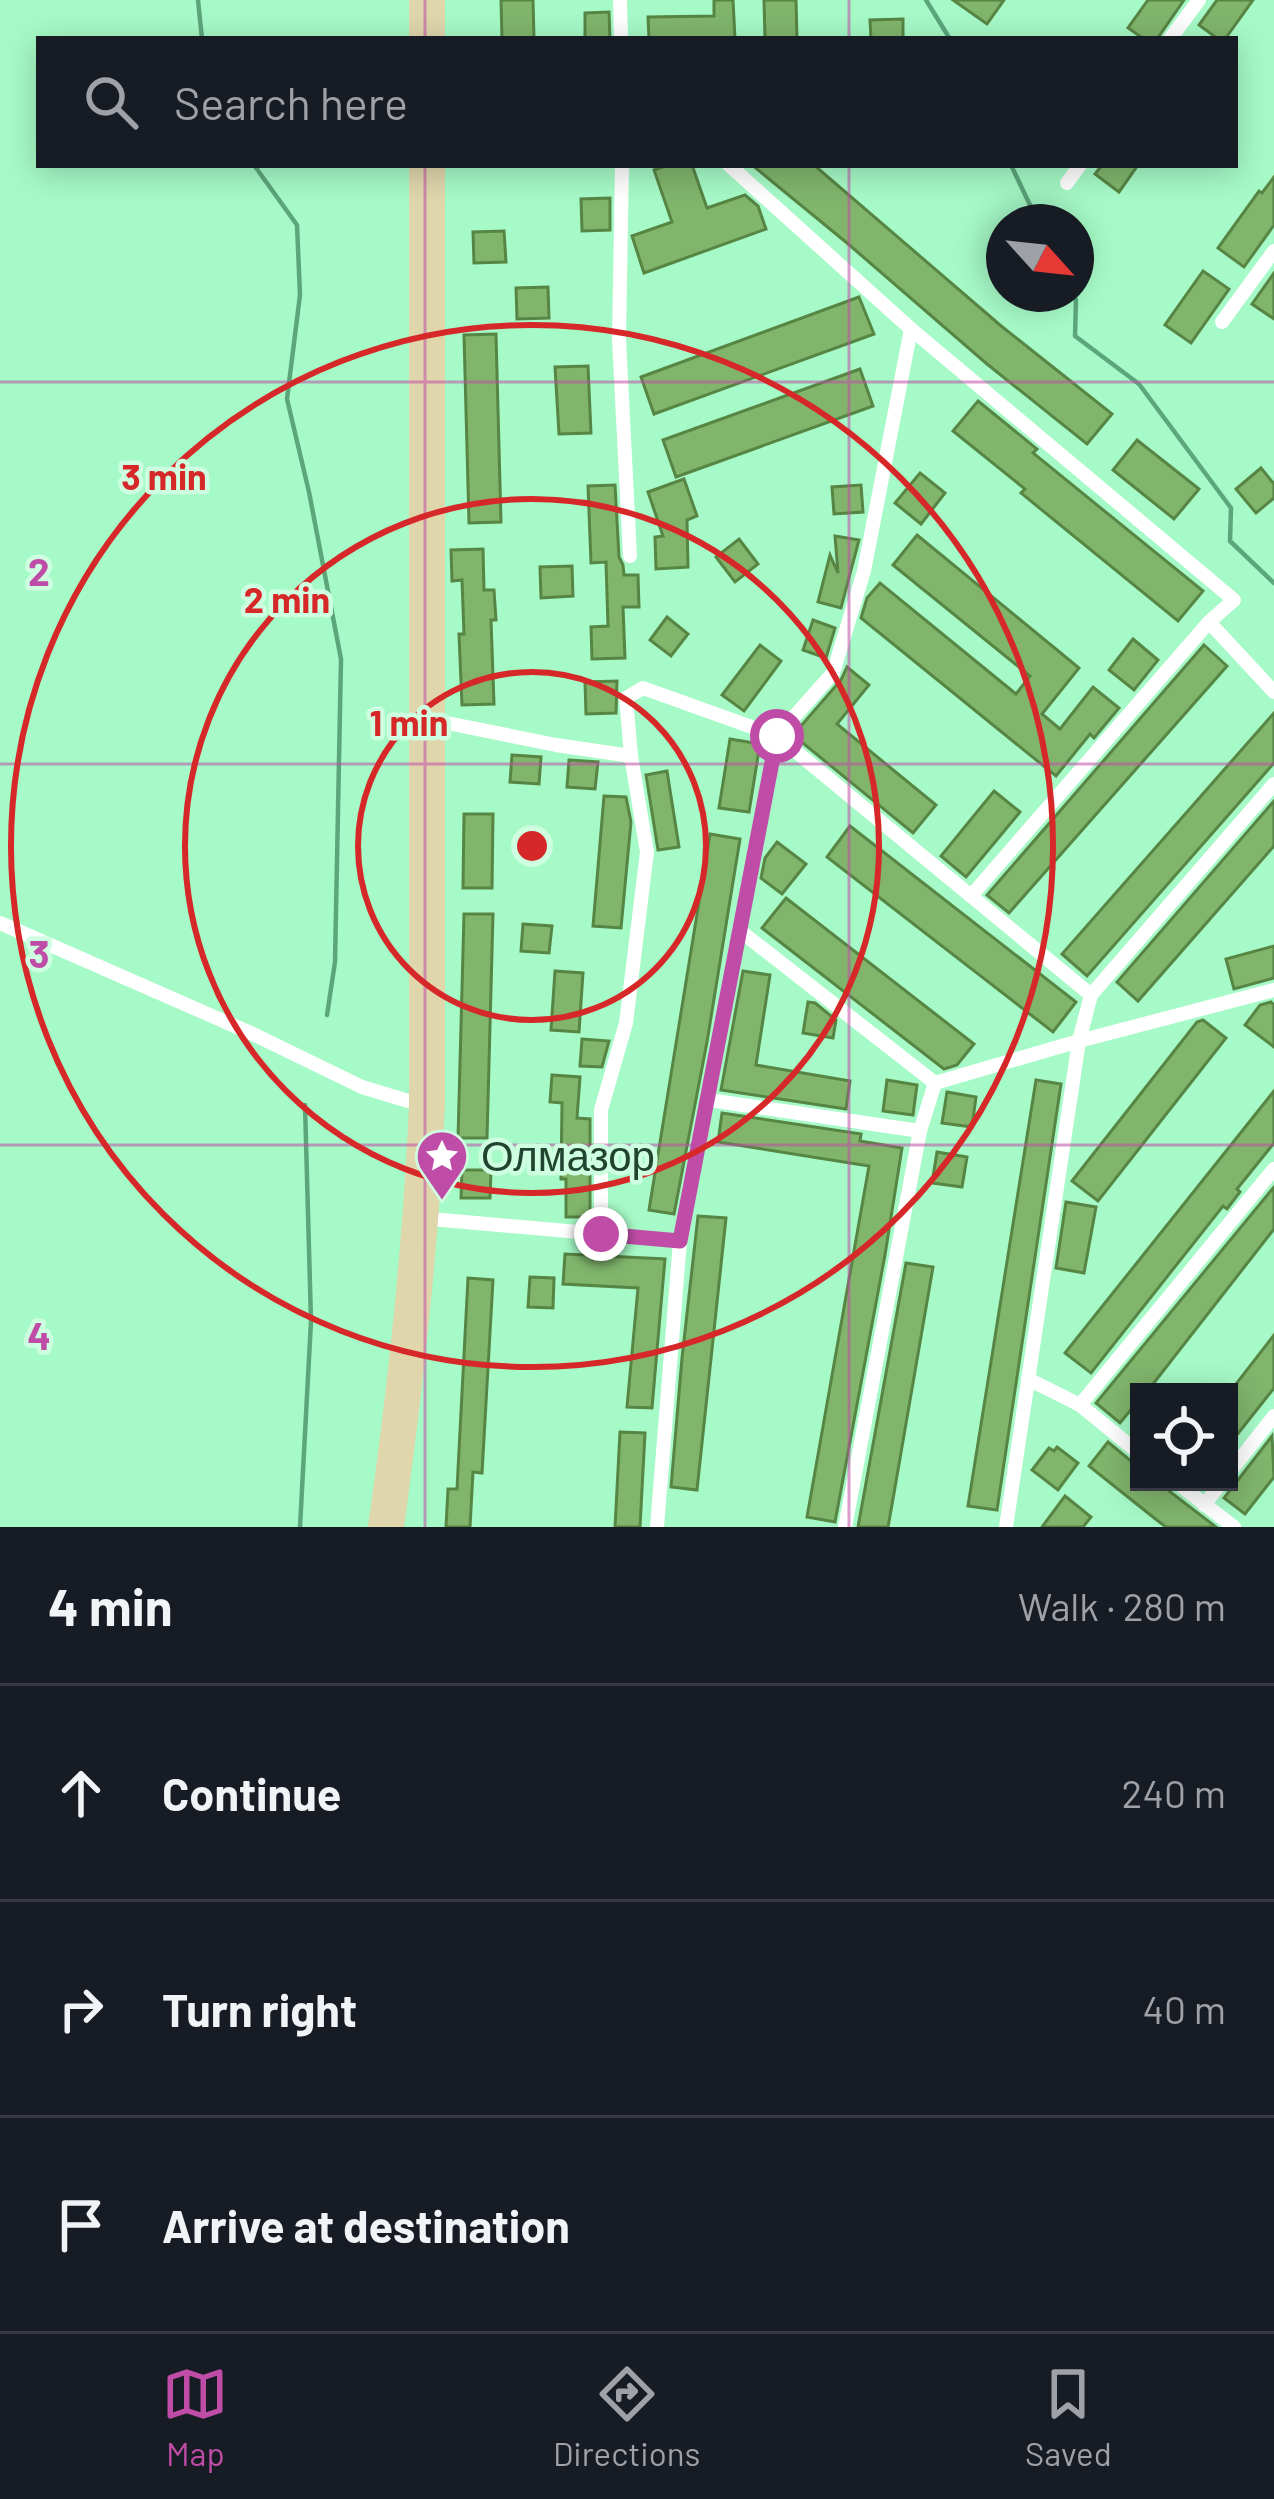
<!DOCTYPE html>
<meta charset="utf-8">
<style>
body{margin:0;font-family:Barlow,sans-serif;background:#20242c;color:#f1f3f6}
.controls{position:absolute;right:36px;bottom:36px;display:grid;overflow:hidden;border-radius:0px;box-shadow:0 6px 30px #0003}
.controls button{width:108px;height:108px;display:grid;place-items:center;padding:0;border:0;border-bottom:3px solid #363941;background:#171b24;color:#f1f3f6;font:60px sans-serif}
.compass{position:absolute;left:986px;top:204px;width:108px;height:108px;border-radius:50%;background:#171b24;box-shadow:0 6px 30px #0003;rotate:117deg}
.stop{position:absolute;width:36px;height:36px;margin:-27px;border:9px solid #bf4ca6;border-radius:50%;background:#fff}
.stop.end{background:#bf4ca6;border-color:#fff;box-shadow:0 3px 12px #0008}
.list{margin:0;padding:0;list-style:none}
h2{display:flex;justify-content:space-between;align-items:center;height:156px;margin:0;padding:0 48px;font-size:51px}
h2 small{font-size:39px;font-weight:400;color:#9ea1a6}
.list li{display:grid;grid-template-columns:78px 1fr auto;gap:36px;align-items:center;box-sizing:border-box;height:216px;padding:0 48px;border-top:3px solid #363941}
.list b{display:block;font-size:45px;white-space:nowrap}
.list em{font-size:39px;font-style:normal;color:#9ea1a6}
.icon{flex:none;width:66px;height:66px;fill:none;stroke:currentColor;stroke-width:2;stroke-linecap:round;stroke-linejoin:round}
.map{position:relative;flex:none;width:1274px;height:1527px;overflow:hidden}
.search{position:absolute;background:#171b24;box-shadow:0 6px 30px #0003;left:36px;right:36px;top:36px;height:132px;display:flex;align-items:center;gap:30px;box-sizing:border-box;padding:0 42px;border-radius:0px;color:#9ea1a6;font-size:45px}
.sheet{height:804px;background:#171b24}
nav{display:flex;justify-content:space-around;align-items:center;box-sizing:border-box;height:168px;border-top:3px solid #363941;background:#171b24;font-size:33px;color:#9ea1a6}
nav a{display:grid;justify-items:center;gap:6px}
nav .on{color:#bf4ca6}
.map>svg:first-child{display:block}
</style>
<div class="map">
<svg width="1274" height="1527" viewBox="0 0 1274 1527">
<rect width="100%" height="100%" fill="#a6fac7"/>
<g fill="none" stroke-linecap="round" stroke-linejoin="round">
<g stroke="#5ca67c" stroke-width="4.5">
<polyline points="198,0 202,39"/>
<polyline points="926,0 950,39"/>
<polyline points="254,165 297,225 300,295 287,399 309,492 341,659 335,962 327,1015"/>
<polyline points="1011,165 1038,222"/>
<polyline points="1073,294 1076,300 1075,336 1139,384 1231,508 1230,541 1274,583"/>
<polyline points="300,1527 311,1321 305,1105"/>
</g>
</g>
<g fill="#81b56c" stroke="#578544" stroke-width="3">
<polygon points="501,0 533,0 534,39 502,39"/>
<polygon points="714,0 733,0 735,39 649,39 648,17 714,16"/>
<polygon points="764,0 796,0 797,39 765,39"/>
<polygon points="953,0 1004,0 987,24"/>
<polygon points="1148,0 1184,0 1157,39 1144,39 1128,28"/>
<polygon points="1217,0 1253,0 1225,39 1218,39 1199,25"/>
<polygon points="609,12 610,39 585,39 585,13"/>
<polygon points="903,19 903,39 871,39 870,20"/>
<polygon points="668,165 692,165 707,208 745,195 758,206 766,229 644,273 632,236 672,222 654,170"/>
<polygon points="752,165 814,165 1000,325 1112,414 1087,444 987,364 847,243"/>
<polygon points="1102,165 1138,165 1119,192 1095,174"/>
<polygon points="1274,177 1274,225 1244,267 1218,248 1259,191 1262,193"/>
<polygon points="610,198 610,230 582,231 581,199"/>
<polygon points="504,231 506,262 474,263 473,232"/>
<polygon points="1203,271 1229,289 1191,343 1165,325"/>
<polygon points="1274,273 1274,319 1252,304"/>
<polygon points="548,287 549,318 517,319 516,288"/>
<polygon points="859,297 874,334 654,414 641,377"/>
<polygon points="496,334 501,522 469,523 464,335"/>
<polygon points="588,366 591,433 559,434 555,367"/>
<polygon points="860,369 873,406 676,477 663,440"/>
<polygon points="978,401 1037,449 1033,453 1203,591 1178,621 1021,493 1025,489 953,431"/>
<polygon points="1137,440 1199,489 1174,519 1113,470"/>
<polygon points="1261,468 1274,484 1274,498 1256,513 1236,489"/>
<polygon points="920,473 945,493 921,524 895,503"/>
<polygon points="684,479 697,516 687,520 688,567 656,569 655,537 663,536 648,492"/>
<polygon points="615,485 619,557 623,565 624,575 638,575 639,607 623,607 625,658 592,659 591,627 608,626 606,562 591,563 588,486"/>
<polygon points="861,485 863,512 834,514 832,487"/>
<polygon points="917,535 1079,668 1042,714 1060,729 1093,687 1119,708 1094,738 1090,734 1056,776 861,618 867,598 880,583 1016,694 1030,676 893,565"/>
<polygon points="835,536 859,540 841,608 818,602 830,555 838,573"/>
<polygon points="739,539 758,564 735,582 716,557"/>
<polygon points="483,549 484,590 494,590 496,620 491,620 494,704 462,705 459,634 464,634 462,580 452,581 451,550"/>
<polygon points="572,566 573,596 541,598 540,567"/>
<polygon points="667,617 688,634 671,656 650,640"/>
<polygon points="813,620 835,628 826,658 803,650"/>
<polygon points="1133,639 1158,660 1134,690 1109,670"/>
<polygon points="760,645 781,661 744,711 722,695"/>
<polygon points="1204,645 1227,666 1009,913 987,895"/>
<polygon points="847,667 869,685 837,724 936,805 913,833 793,735 841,680"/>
<polygon points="617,681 616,713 586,714 585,682"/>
<polygon points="1274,713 1274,763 1087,976 1062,954"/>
<polygon points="730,739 760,744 749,812 719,808"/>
<polygon points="512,755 541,757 539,784 510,782"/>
<polygon points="569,760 598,762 595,789 567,787"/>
<polygon points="667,771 679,847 658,850 646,775"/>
<polygon points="994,791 1020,812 966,877 941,856"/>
<polygon points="604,796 626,797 631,822 621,928 593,926"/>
<polygon points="1274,801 1274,846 1138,1001 1117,982"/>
<polygon points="464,814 493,814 492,888 463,888"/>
<polygon points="850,826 1076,1002 1053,1032 827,857"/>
<polygon points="710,834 740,839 707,1042 674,1214 649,1210"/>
<polygon points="777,842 806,864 782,894 761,878 765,858"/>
<polygon points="786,898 974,1044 957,1065 944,1069 762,928"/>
<polygon points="464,914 493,914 487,1138 458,1138"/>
<polygon points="523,924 552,926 549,953 521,951"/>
<polygon points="1274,946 1274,978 1234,989 1226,959"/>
<polygon points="555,971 583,973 579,1032 551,1030"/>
<polygon points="743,971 770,975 756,1065 850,1081 846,1109 721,1090"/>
<polygon points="808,1002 815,1003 836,1020 833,1038 803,1033"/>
<polygon points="1271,1002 1274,1005 1274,1047 1245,1025 1260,1005"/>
<polygon points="1203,1020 1226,1038 1098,1201 1072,1181 1197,1022"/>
<polygon points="582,1039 609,1041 602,1067 580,1066"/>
<polygon points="552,1075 580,1077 577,1118 590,1119 590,1217 566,1217 566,1179 561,1179 562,1103 550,1102"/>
<polygon points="887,1080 917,1085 913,1115 883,1111"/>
<polygon points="1036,1080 1061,1084 997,1510 968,1506"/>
<polygon points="1274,1091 1274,1143 1237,1189 1240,1192 1227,1209 1223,1206 1091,1373 1065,1353"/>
<polygon points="947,1092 976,1097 972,1127 942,1123"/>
<polygon points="722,1113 861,1134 860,1141 902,1148 885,1255 835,1522 807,1517 869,1166 718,1142"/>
<polygon points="937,1152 967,1157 962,1187 932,1183"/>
<polygon points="462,1170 491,1170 490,1198 461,1198"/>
<polygon points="1274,1187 1274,1229 1153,1384 1146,1392 1139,1392 1139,1400 1120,1423 1096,1403"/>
<polygon points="1066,1202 1096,1207 1084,1273 1056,1268"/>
<polygon points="698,1216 726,1218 697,1490 671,1487 682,1358"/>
<polygon points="565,1254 665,1259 652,1408 627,1407 638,1288 563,1284"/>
<polygon points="906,1263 933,1267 893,1499 888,1527 858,1527"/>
<polygon points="530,1277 554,1278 553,1308 528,1307"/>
<polygon points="468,1278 493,1280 482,1473 473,1472 470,1527 446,1527 448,1489 457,1489"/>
<polygon points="1274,1335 1274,1388 1229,1445 1229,1393"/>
<polygon points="620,1432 645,1433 640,1527 615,1527"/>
<polygon points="1272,1436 1274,1477 1245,1514 1224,1498"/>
<polygon points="1108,1442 1132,1462 1139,1464 1139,1482 1163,1482 1169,1491 1216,1527 1166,1527 1158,1521 1089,1466"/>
<polygon points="1057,1447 1078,1463 1058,1490 1032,1470 1049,1448 1054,1451"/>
<polygon points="1065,1496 1091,1517 1083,1527 1042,1527"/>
</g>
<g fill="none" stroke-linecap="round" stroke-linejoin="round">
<g stroke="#fff" stroke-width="14">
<polyline points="620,0 621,39"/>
<polyline points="1170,39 1199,0"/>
<polyline points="622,165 619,339 630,556"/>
<polyline points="729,165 911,329 1234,600 1209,622 971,896"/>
<polyline points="1067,183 1080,165"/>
<polyline points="1222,322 1274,251"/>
<polyline points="1209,622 1274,692"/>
<polyline points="437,721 556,745 631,756"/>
<polyline points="0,923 253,1034 362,1087 418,1104"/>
<polyline points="739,930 935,1083"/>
<polyline points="935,1083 1079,1041 1274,990"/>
<polyline points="709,1100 920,1131"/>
<polyline points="431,1219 680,1241"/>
<polyline points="601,1234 601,1110 626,1023 647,852 631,756 626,698 643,688 777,736 1091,995"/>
<polyline points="1028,1379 1080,1405 1139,1453"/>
<polyline points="1080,1405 1274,1169"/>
<polyline points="1229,1473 1274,1416"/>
<polyline points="1176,1482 1234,1527"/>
<polyline points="1204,1505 1222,1482"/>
<polyline points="657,1527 680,1241 777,736 833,673 864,571 911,329"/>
<polyline points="845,1527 920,1131 935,1083"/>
<polyline points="1006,1527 1079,1041 1091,995 1274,784"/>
</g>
<g stroke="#dfd6ac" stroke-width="18">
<polyline points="418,39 418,0"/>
<polyline points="436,39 436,0"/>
<path d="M377 1527C397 1386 412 1247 418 1104V165"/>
<path d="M395 1527C414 1386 430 1247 436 1105V165"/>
</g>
</g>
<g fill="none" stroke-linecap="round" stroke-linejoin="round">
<polyline stroke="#bf4ca6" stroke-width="15" points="601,1234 680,1241 777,736"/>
</g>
<path fill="none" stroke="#bf4ca6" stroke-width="3" stroke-opacity="0.55" d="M425 0V39M849 0V39M425 165V1527M849 165V1527M0 382H1274M0 764H1274M0 1145H1274"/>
<g fill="none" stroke="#d62828" stroke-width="6">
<circle cx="532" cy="846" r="174"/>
<circle cx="532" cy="846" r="347"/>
<circle cx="532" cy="846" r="521"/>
</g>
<defs>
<g id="sight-pin" transform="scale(2.7)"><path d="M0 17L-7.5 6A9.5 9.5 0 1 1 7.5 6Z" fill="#bf4ca6" stroke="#ceffe0"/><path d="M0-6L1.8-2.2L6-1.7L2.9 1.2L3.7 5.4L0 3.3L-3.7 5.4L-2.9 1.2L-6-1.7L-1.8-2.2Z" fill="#fff"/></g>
</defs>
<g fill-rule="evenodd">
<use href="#sight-pin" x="442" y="1156"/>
</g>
<g text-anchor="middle" stroke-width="9" stroke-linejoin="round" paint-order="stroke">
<g font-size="42" fill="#214430" stroke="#ceffe0" text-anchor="start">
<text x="481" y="1171">Олмазор</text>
</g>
</g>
<g font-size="39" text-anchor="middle" font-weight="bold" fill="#bf4ca6" stroke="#ceffe0" stroke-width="9" stroke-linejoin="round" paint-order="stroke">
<text x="39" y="586">2</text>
<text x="39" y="968">3</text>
<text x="39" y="1350">4</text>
</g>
<circle cx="532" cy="846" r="18" fill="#d62828" stroke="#ceffe0" stroke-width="6"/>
<g font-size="36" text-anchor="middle" font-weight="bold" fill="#d62828" stroke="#ceffe0" stroke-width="9" stroke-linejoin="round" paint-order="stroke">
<text x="164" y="490">3 min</text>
<text x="287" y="613">2 min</text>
<text x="409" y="736">1 min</text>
</g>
</svg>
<div class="controls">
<button><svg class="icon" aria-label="locate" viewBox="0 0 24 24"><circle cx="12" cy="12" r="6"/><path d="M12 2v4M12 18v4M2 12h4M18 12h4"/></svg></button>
</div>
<svg class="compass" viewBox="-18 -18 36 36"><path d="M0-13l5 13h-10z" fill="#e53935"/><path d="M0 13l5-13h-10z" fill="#9ea1a6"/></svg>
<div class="stop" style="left:777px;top:736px"></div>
<div class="stop end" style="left:601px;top:1234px"></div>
<div class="search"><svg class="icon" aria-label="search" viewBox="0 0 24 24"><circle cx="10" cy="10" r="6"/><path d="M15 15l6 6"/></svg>Search here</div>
</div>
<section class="sheet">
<h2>4 min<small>Walk · 280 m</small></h2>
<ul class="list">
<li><svg class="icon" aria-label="ahead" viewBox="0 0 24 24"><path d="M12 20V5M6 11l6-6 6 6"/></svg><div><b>Continue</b></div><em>240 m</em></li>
<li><svg class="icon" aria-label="right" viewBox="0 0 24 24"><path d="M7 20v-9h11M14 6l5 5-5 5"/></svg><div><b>Turn right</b></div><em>40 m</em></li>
<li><svg class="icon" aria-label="arrive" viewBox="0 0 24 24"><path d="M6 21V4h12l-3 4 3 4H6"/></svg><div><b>Arrive at destination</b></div></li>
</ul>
</section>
<nav>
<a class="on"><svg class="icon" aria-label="map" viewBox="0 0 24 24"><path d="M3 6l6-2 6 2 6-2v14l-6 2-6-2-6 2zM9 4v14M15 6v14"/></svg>Map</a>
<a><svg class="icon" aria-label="directions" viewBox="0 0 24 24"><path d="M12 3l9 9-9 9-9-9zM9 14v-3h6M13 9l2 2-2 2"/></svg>Directions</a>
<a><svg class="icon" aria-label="saved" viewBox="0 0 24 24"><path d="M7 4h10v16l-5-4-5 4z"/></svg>Saved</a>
</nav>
